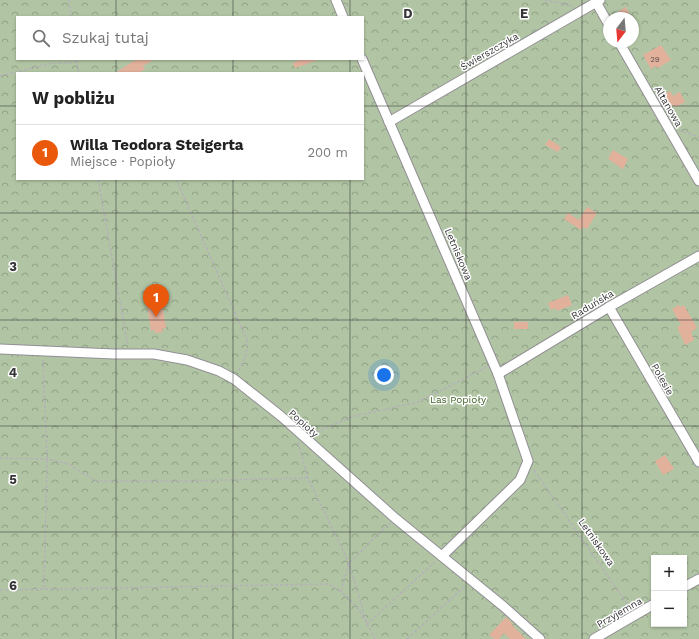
<!DOCTYPE html>
<html lang="pl">
<meta charset="utf-8">
<style>
body{margin:0;font-family:"Work Sans",sans-serif;background:#f6f6f6;color:#222}
.controls{position:absolute;right:12px;bottom:12px;display:grid;overflow:hidden;border-radius:0px;box-shadow:0 1px 3px #0004}
.controls button{width:36px;height:36px;display:grid;place-items:center;padding:0;border:0;border-bottom:1px solid #e0e0e0;background:#fff;color:#222;font:20px sans-serif}
.compass{position:absolute;left:603px;top:12px;width:36px;height:36px;border-radius:50%;background:#fff;box-shadow:0 1px 3px #0004;rotate:196deg}
.you{position:absolute;left:384px;top:375px;width:14px;height:14px;margin:-10px;border:3px solid #fff;border-radius:50%;background:#1a73e8;box-shadow:0 0 0 6px #1a73e833}
.badge{display:grid;place-items:center;width:26px;height:26px;border-radius:50%;background:#ea580c;color:#fff;font-size:13px;font-weight:700}
.pin{position:absolute;translate:-50% -33px;filter:drop-shadow(0 1px 2px #0008)}
.pin::after{content:'';position:absolute;top:21px;width:14px;height:12px;background:inherit;clip-path:polygon(0 0,100% 0,50% 100%)}
.list{margin:0;padding:0;list-style:none}
h2{display:flex;justify-content:space-between;align-items:center;height:52px;margin:0;padding:0 16px;font-size:17px}
h2 small{font-size:13px;font-weight:400;color:#767676}
.list li{display:grid;grid-template-columns:26px 1fr auto;gap:12px;align-items:center;box-sizing:border-box;height:56px;padding:0 16px;border-top:1px solid #e0e0e0}
.list b{display:block;font-size:15px;white-space:nowrap}
.list p{margin:0;font-size:13px;white-space:nowrap;color:#767676}
.list em{font-size:13px;font-style:normal;color:#767676}
.icon{flex:none;width:22px;height:22px;fill:none;stroke:currentColor;stroke-width:2;stroke-linecap:round;stroke-linejoin:round}
.map{position:relative;flex:none;width:699px;height:639px;overflow:hidden}
.search{position:absolute;background:#fff;box-shadow:0 1px 3px #0004;left:16px;top:16px;width:348px;height:44px;display:flex;align-items:center;gap:10px;box-sizing:border-box;padding:0 14px;border-radius:0px;color:#767676;font-size:15px}
.panel{position:absolute;background:#fff;box-shadow:0 1px 3px #0004;left:16px;top:72px;width:348px;height:108px;border-radius:0px}
.map>svg:first-child{display:block}
</style>
<div class="map">
<svg width="699" height="639" viewBox="0 0 699 639">
<defs>
<pattern id="forest-crowns" width="20" height="18" patternUnits="userSpaceOnUse"><rect width="20" height="18" fill="#b1c5a4"/><path d="M2 6a3 3 0 1 1 6 0M12 15a3 3 0 1 1 6 0" fill="none" stroke="#91a186"/></pattern>
</defs>
<rect width="100%" height="100%" fill="#f3eff6"/>
<path fill="url(#forest-crowns)" fill-rule="evenodd" d="M0 0H699V639H0ZM17 17H363V59H17ZM609 18H633V42H609ZM17 73H363V179H17ZM654 558H684V624H654Z"/>
<g fill="#e1b19c">
<polygon points="626,7 629,13 632,18 621,18 617,12"/>
<polygon points="661,45 671,60 658,68 656,66 651,69 643,55"/>
<polygon points="137,59 155,59 143,66 145,69 139,73 115,73"/>
<polygon points="302,59 318,59 318,60 295,68 293,63"/>
<polygon points="670,91 673,96 680,92 685,102 676,107 674,105 671,106 664,94"/>
<polygon points="549,139 561,147 558,152 545,145"/>
<polygon points="613,150 628,159 623,169 608,159"/>
<polygon points="587,207 597,213 587,229 583,227 581,230 564,219 568,213 579,220"/>
<polygon points="568,295 572,305 557,311 556,308 551,310 548,303"/>
<polygon points="158,300 158,303 162,303 166,328 162,329 163,332 155,333 155,330 151,331 147,305 150,305 150,301"/>
<polygon points="679,305 681,307 684,305 697,328 691,332 694,340 685,345 677,327 681,325 672,309"/>
<rect x="514" y="322" width="14" height="7"/>
<polygon points="665,455 674,469 663,475 655,461"/>
<polygon points="506,617 513,624 512,625 526,639 510,639 504,633 499,639 494,639 489,635"/>
</g>
<g fill="none" stroke-linecap="round" stroke-linejoin="round">
<g stroke="#928f95" stroke-width="11">
<g id="minor">
<polyline points="336,0 343,17"/>
<polyline points="596,2 609,25"/>
<polyline points="619,42 699,181"/>
<polyline points="362,59 498,374 528,461 520,480 442,556"/>
<polyline points="389,122 600,0"/>
<polyline points="609,307 699,462"/>
<polyline points="0,349 114,354 154,354 187,360 219,371 234,379 282,417 395,518 503,606 540,639"/>
<polyline points="498,374 609,307 699,256"/>
<polyline points="684,587 699,579"/>
<polyline points="594,639 654,604"/>
</g>
</g>
<g stroke="#b4b1b7" stroke-width="1.5" stroke-dasharray="3 2" stroke-linecap="butt">
<polyline points="69,0 71,17"/>
<polyline points="545,0 573,6"/>
<polyline points="76,59 79,73"/>
<polyline points="0,76 48,64 77,62"/>
<polyline points="679,130 699,137"/>
<polyline points="98,179 128,346"/>
<polyline points="176,179 247,340 246,356 238,372"/>
<polyline points="43,360 47,459 44,590"/>
<polyline points="312,434 351,417 418,402 487,367"/>
<polyline points="298,442 308,478 349,563 367,624 435,562"/>
<polyline points="0,458 47,459 69,464 96,481 184,481 308,478"/>
<polyline points="534,470 630,608"/>
<path d="M0 590 328 584C355 598 362 614 375 639"/>
<polyline points="341,591 349,563 390,523"/>
<polyline points="407,639 465,586"/>
</g>
<use href="#minor" stroke="#fff" stroke-width="9"/>
</g>
<path fill="none" stroke="#353437" stroke-width="1" stroke-opacity="0.55" d="M116 0V17M233 0V17M350 0V17M466 0V639M582 0V639M116 59V73M233 59V73M350 59V73M0 106H17M363 106H699M116 179V639M233 179V639M350 179V639M0 213H699M0 320H699M0 426H699M0 532H699"/>
<g text-anchor="middle" stroke-width="3" stroke-linejoin="round" paint-order="stroke">
<g font-size="8" fill="#605350">
<text x="655" y="62">29</text>
</g>
<g font-size="10" fill="#353437" stroke="#fff">
<text transform="translate(489 51) rotate(-30)" y="4">Świerszczyka</text>
<text transform="translate(669 106) rotate(60)" y="4">Altanowa</text>
<text transform="translate(459 254) rotate(67)" y="4">Letniskowa</text>
<text transform="translate(592 304) rotate(-31)" y="4">Raduńska</text>
<text transform="translate(663 379) rotate(60)" y="4">Polesie</text>
<text transform="translate(304 423) rotate(42)" y="4">Popioły</text>
<text transform="translate(597 542) rotate(55)" y="4">Letniskowa</text>
<text transform="translate(619 612) rotate(-30)" y="4">Przyjemna</text>
</g>
<g font-size="10" fill="#406127" stroke="#fff">
<text x="458" y="403">Las Popioły</text>
</g>
</g>
<g font-size="13" text-anchor="middle" font-weight="bold" fill="#353437" stroke="#fff" stroke-width="3" stroke-linejoin="round" paint-order="stroke">
<text x="408" y="18">D</text>
<text x="524" y="18">E</text>
<text x="13" y="271">3</text>
<text x="13" y="377">4</text>
<text x="13" y="484">5</text>
<text x="13" y="590">6</text>
</g>
</svg>
<div class="controls">
<button>+</button>
<button>−</button>
</div>
<svg class="compass" viewBox="-18 -18 36 36"><path d="M0-13l5 13h-10z" fill="#e53935"/><path d="M0 13l5-13h-10z" fill="#767676"/></svg>
<div class="you"></div>
<div class="pin badge" style="left:156px;top:317px">1</div>
<div class="search"><svg class="icon" aria-label="search" viewBox="0 0 24 24"><circle cx="10" cy="10" r="6"/><path d="M15 15l6 6"/></svg>Szukaj tutaj</div>
<section class="panel">
<h2>W pobliżu<small></small></h2>
<ul class="list">
<li><span class="badge">1</span><div><b>Willa Teodora Steigerta</b><p>Miejsce · Popioły</p></div><em>200 m</em></li>
</ul>
</section>
</div>
